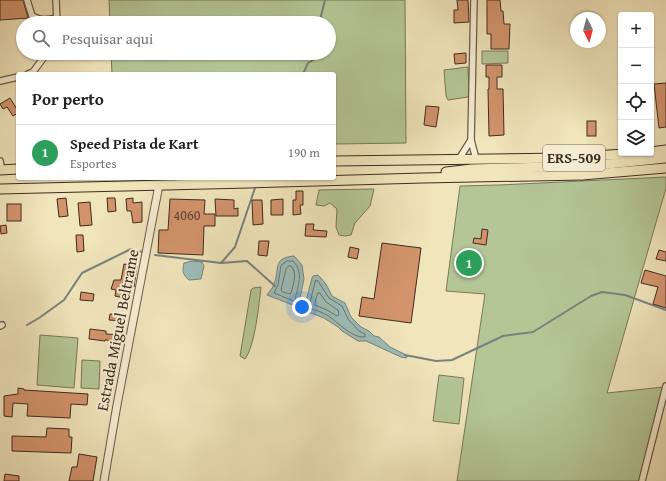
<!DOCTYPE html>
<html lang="pt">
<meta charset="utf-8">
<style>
body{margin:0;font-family:"Gentium Book Plus",serif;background:#f2f2f2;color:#222}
.controls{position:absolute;right:12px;top:12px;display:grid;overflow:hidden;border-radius:4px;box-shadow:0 1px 3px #0004}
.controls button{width:36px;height:36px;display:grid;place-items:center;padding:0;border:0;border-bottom:1px solid #e0e0e0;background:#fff;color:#222;font:20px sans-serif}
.compass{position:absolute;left:570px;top:12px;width:36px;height:36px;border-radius:50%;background:#fff;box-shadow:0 1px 3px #0004;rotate:174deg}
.you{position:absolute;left:302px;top:307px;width:14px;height:14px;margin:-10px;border:3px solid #fff;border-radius:50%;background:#1a73e8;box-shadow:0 0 0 6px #1a73e833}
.badge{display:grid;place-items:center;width:26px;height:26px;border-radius:50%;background:#8f2418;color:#fff;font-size:13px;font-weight:700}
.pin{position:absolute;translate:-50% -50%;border:2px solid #fff;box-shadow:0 1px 4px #0006}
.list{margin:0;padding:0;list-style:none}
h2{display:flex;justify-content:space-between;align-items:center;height:52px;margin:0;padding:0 16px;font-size:17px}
h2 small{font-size:13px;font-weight:400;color:#767676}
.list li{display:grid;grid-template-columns:26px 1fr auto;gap:12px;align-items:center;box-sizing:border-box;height:56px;padding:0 16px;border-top:1px solid #e0e0e0}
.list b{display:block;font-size:15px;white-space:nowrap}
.list p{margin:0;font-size:13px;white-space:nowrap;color:#767676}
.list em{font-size:13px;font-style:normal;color:#767676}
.icon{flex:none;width:22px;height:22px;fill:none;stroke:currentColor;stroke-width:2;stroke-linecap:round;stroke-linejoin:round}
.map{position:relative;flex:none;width:666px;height:481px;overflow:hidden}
.search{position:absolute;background:#fff;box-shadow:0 1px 3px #0004;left:16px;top:16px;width:320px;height:44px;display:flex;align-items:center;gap:10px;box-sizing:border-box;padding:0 14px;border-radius:22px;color:#767676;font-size:15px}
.panel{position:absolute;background:#fff;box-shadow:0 1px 3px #0004;left:16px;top:72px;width:320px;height:108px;border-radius:4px}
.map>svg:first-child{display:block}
</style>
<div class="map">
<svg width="666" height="481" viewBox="0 0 666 481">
<rect width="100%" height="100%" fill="#f1e5bc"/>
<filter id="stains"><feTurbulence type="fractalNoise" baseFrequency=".005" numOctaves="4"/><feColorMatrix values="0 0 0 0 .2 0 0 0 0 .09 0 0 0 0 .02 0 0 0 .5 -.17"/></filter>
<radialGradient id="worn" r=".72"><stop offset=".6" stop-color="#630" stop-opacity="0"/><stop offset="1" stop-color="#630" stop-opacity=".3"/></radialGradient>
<g fill="#b4c696" stroke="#79785c">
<polygon points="109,0 405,0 406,143 334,144 334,74 112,74 111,53 329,53 329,23 110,23"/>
<polygon points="482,51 508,51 508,63 482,64"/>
<path d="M468 67C468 74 470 93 468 97L448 100 446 96 444 70Z"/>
<polygon points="666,177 666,188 607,393 664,387 640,481 457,481 485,294 446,291 460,186 499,185"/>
<polygon points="374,189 370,206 355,223 351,235 345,236 339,235 336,227 337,209 330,203 324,206 316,205 319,190"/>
<path d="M261 287C259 304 255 346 245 359L240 356 251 290 253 288Z"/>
<polygon points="40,335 78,338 74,388 37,385"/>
<polygon points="82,360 100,361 99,389 81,388"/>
<polygon points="439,375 464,378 459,424 433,421"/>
</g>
<g fill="#9dbdb9" stroke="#77837d">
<path d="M294 256 302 265 304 279 298 307 267 295C269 292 273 288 274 284 280 269 272 258 294 256Z"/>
<path d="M192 261 202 262 204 266 201 279 189 280C183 275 182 271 184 263Z"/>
<polygon points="318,275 326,284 332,296 345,303 351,317 361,327 369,331 374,336 379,337 390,347 408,356 406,358 401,357 366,341 358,341 342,331 338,327 324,318 311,313 306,314 304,309 312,278 313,276"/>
</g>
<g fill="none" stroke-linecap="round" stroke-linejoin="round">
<g stroke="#6e746e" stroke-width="1">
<path d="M287 261H293C304 272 298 286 295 300L294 301 274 293 278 285 281 266Z"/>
<path d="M289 266H291C298 273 293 285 291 293L290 294 283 292 281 290 286 269Z"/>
<path d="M316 280 318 281 329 298 342 306 348 319 359 331 365 334V337C351 338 338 322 327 315 322 312 315 310 309 308Z"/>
<polygon points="318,293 320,293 326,302 338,310 339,315 337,316 327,310 315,305"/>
</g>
<g stroke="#77837d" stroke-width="2">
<polyline points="323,23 321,16 325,0"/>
<polyline points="303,74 308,63 322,55 323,53"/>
<polyline points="155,255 221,263 235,247 256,185"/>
<polyline points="221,263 247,261 275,286"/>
<polyline points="297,305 306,307"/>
<polyline points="27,325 39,318 64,300 82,273 131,249 142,252"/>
<polyline points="405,355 436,361 452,360 503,336 533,332 591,296 602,292 625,295 666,310"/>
</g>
</g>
<g fill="#d3946c" stroke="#3e2b22">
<polygon points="0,0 23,0 28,18 0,20"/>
<polygon points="457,0 468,0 469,22 454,23 454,10 458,10"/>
<polygon points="487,0 500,0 501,11 503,11 504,24 510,24 509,49 491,49 491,34 487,34"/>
<polygon points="466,53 466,63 455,64 454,54"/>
<polygon points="486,65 502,65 502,77 497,77 497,89 503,89 504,135 489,136 488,89 489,89 489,77 486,77"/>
<polygon points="666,83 666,127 659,128 654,84"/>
<polygon points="10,98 18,111 18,113 13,116 7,107 3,109 0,104"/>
<polygon points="426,106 439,107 436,127 424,125"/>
<rect x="587" y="121" width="9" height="15"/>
<polygon points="296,191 303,191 303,205 300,205 301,214 293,215 293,200 296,200"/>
<polygon points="66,198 68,216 59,217 57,199"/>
<polygon points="107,198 115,198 116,211 108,212"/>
<polygon points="133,198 133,203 142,202 142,222 133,223 131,211 127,211 126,199"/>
<polygon points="170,199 205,200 204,214 215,214 215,226 204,226 203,255 158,253 159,230 168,230"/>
<polygon points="215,199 234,200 234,209 238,208 238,216 216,216"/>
<polygon points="283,199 283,215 271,215 271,200"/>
<polygon points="252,200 262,200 263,224 253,225"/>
<polygon points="90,202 92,225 80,226 78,203"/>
<rect x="7" y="204" width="14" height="17"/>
<polygon points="306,224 314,224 313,230 327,231 326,237 305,236"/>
<polygon points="6,225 7,233 1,234 0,226"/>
<polygon points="482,229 488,230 486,245 473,243 474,238 481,239"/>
<polygon points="76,235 83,235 84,251 77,252"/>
<polygon points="259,241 269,241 267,256 258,255"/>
<polygon points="382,243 421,248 411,323 359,316 362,297 374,299"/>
<polygon points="350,247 359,249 357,259 348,257"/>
<polygon points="659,250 666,252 666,261 656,259"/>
<polygon points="124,264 137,266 134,287 132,287 129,299 115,296 116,290 111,289 114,280 121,280"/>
<polygon points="645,270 666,276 666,308 653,304 658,287 641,283"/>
<polygon points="81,292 94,294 93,301 80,300"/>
<polygon points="110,314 122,315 122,321 109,320"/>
<polygon points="90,329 106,331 106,334 121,335 121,341 105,340 105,341 89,339"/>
<polygon points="18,388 24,389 24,390 88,394 87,405 71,404 70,418 27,416 28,404 13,403 12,417 4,416 4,396 18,394"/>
<polygon points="47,428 69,429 69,437 72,437 71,453 12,451 12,436 46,437"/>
<polygon points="79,454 97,457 93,481 69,481 72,467 77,467"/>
<polygon points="5,474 19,476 19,481 4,481"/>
</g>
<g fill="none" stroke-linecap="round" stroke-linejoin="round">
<g stroke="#6b5a48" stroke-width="8">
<g id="minor">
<path d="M27 0 32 16C41 21 47 20 57 18"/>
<polyline points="56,0 57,23"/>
<polyline points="474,0 471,140 476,159"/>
<polyline points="28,74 33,72 47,53"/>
<polyline points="0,81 18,77"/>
<polyline points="459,159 471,140"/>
<polyline points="0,161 2,170"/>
<polyline points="0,326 2,325"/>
<polyline points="642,481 666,386"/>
</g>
</g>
<g stroke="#6b5a48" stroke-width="9">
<polyline id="tertiary" points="104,481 117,405 159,185"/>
</g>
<g stroke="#3e2b22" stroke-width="11">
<g id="trunk">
<polyline points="651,152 666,150"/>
<polyline points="334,161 564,158 639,153"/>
<polyline points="0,170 18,169"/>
<path d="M446 172 472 169 553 167C559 166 563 166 564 158"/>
<polyline points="582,175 585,170 589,166 666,158"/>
<polyline points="0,189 249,183 423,178 582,175 666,168"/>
</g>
</g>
<use href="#minor" stroke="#f6eed3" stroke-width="5.5"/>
<use href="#tertiary" stroke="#f6eed3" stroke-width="7"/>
<use href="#trunk" stroke="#f1e5bc" stroke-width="9"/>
</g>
<g text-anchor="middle" stroke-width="4" stroke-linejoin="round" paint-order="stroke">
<g font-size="14" fill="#634534">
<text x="187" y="220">4060</text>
</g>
<rect fill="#f6eed3" stroke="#756657" stroke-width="1" x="543" y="145" width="62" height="26" rx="3"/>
<g font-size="15" font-weight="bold" fill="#3e2b22">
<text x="574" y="163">ERS-509</text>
</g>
<g font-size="16" fill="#3e2b22" stroke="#f6eed3">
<text transform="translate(117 330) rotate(-79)" y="6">Estrada Miguel Beltrame</text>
</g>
</g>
<rect width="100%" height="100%" filter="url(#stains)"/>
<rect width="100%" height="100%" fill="url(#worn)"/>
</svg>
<div class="controls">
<button>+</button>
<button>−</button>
<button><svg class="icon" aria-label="locate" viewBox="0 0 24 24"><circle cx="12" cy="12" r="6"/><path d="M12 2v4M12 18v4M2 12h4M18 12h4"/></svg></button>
<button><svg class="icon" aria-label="layers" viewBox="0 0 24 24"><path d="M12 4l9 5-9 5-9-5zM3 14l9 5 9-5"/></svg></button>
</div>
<svg class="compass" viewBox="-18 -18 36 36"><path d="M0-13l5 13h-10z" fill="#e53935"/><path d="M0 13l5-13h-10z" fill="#767676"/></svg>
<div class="you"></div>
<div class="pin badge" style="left:469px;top:263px;background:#2e9e5b">1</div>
<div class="search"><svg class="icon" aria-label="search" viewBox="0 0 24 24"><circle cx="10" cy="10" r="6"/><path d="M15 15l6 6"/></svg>Pesquisar aqui</div>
<section class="panel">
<h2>Por perto<small></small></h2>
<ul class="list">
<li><span class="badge" style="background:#2e9e5b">1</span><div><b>Speed Pista de Kart</b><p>Esportes</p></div><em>190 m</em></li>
</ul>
</section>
</div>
